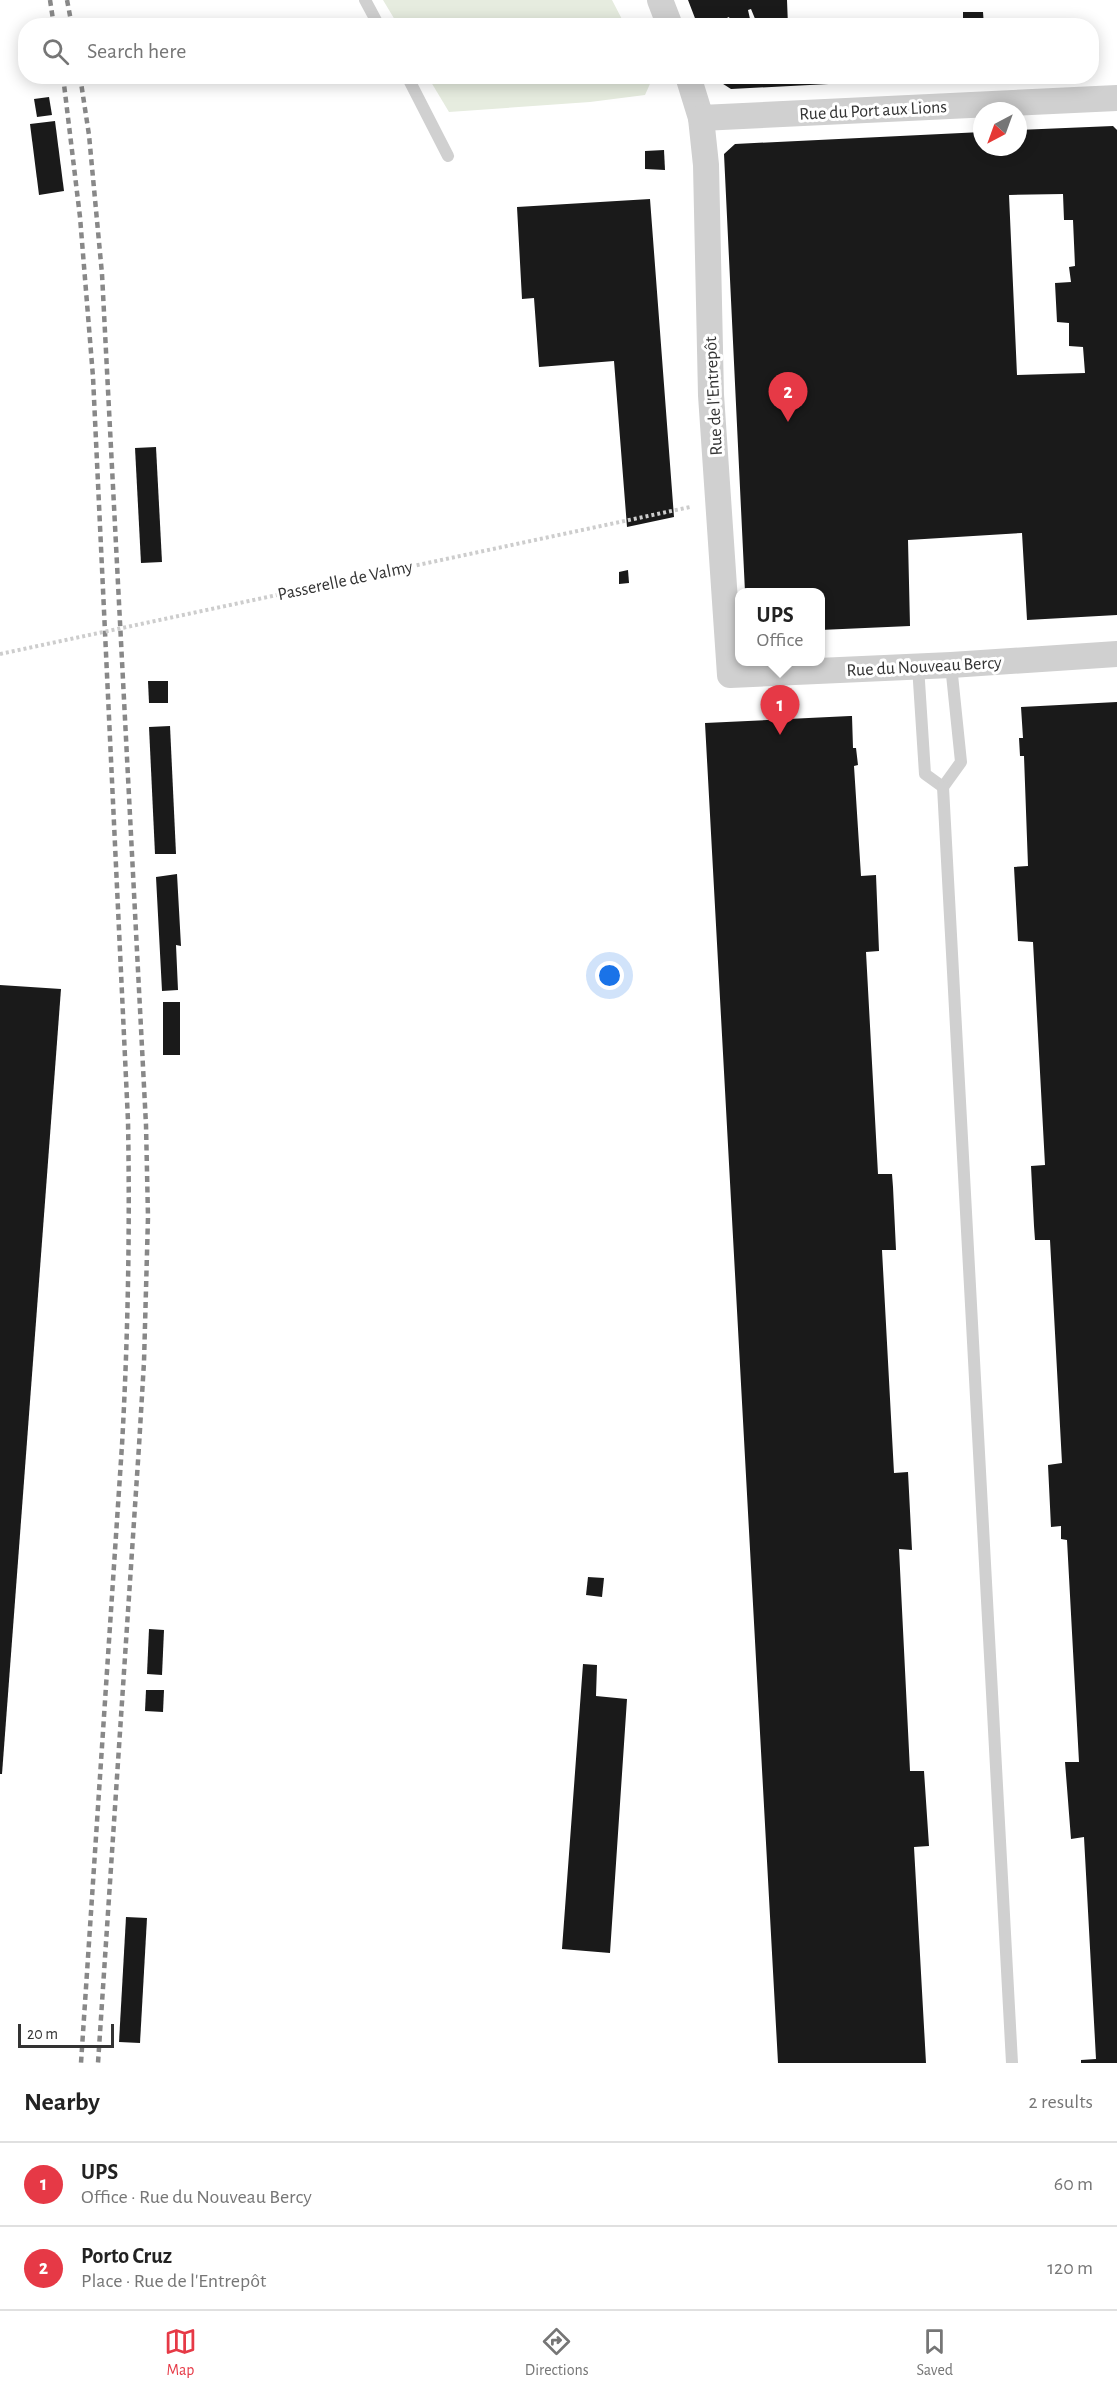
<!DOCTYPE html>
<meta charset="utf-8">
<style>
body{margin:0;font-family:"Alegreya Sans",sans-serif;background:#f2f2f2;color:#222}
.compass{position:absolute;left:973px;top:102px;width:54px;height:54px;border-radius:50%;background:#fff;box-shadow:0 3px 15px #0003;rotate:221deg}
.scale{position:absolute;left:18px;bottom:15px;width:96px;box-sizing:border-box;padding-left:6px;border:3px solid #333;border-top:0;font-size:16px;line-height:21px;white-space:nowrap;color:#333;-webkit-text-stroke:4px #fff;paint-order:stroke}
.you{position:absolute;left:610px;top:976px;width:21px;height:21px;margin:-15px;border:4px solid #fff;border-radius:50%;background:#1a73e8;box-shadow:0 0 0 9px #1a73e833}
.badge{display:grid;place-items:center;width:39px;height:39px;border-radius:50%;background:#e63946;color:#fff;font-size:20px;font-weight:700}
.pin{position:absolute;translate:-50% -50px;filter:drop-shadow(0 2px 3px #0008)}
.pin::after{content:'';position:absolute;top:32px;width:21px;height:18px;background:inherit;clip-path:polygon(0 0,100% 0,50% 100%)}
.popup{position:absolute;left:735px;top:588px;width:90px;height:78px;box-sizing:border-box;display:grid;place-content:center;border-radius:12px;background:#fff;filter:drop-shadow(0 2px 4px #0005);font-size:20px;white-space:nowrap;color:#767676}
.popup b{font-size:22px;color:#222}
.popup::after{content:'';position:absolute;left:50%;top:100%;margin-left:-12px;border:12px solid transparent;border-top-color:#fff}
.list{margin:0;padding:0;list-style:none}
h2{display:flex;justify-content:space-between;align-items:center;height:78px;margin:0;padding:0 24px;font-size:26px}
h2 small{font-size:20px;font-weight:400;color:#767676}
.list li{display:grid;grid-template-columns:39px 1fr auto;gap:18px;align-items:center;box-sizing:border-box;height:84px;padding:0 24px;border-top:2px solid #e0e0e0}
.list b{display:block;font-size:22px;white-space:nowrap}
.list p{margin:0;font-size:20px;white-space:nowrap;color:#767676}
.list em{font-size:20px;font-style:normal;color:#767676}
.icon{flex:none;width:33px;height:33px;fill:none;stroke:currentColor;stroke-width:2;stroke-linecap:round;stroke-linejoin:round}
.map{position:relative;flex:none;width:1117px;height:2063px;overflow:hidden}
.search{position:absolute;background:#fff;box-shadow:0 3px 15px #0003;left:18px;right:18px;top:18px;height:66px;display:flex;align-items:center;gap:15px;box-sizing:border-box;padding:0 21px;border-radius:24px;color:#767676;font-size:22px}
.sheet{height:246px;background:#fff}
nav{display:flex;justify-content:space-around;align-items:center;box-sizing:border-box;height:84px;border-top:2px solid #e0e0e0;background:#fff;font-size:16px;color:#767676}
nav a{display:grid;justify-items:center;gap:3px}
nav .on{color:#e63946}
.map>svg:first-child{display:block}
</style>
<div class="map">
<svg width="1117" height="2063" viewBox="0 0 1117 2063">
<rect width="100%" height="100%" fill="#fff"/>
<g fill="#e6ecdf">
<polygon points="383,0 612,0 625,25 636,21 637,25 398,25"/>
<polygon points="428,77 653,77 645,95 590,102 449,112"/>
</g>
<g fill="#1a1a1a" fill-rule="evenodd">
<polygon points="688,0 787,0 788,26 758,26 751,9 748,10 750,19 732,25 729,17 709,26 698,26"/>
<polygon points="963,12 983,12 984,26 971,26 971,18 963,18"/>
<polygon points="902,19 902,26 831,26 831,24"/>
<polygon points="718,76 905,76 905,80 731,89 720,82"/>
<polygon points="49,97 52,115 37,117 34,99"/>
<polygon points="55,121 64,191 39,195 30,124"/>
<path d="M1113 126 1117 130V615L1027 620 1022 533 908 540 910 626 820 630V592H745L724 154 735 144 982 132V147H1018V130ZM1063 194 1064 220H1073L1075 266 1069 267 1071 282 1055 283 1057 322 1069 323V346L1083 347 1085 373 1017 375 1009 195Z"/>
<polygon points="664,150 665,170 645,169 645,151"/>
<polygon points="650,199 674,517 627,527 614,361 539,367 534,298 522,299 517,207"/>
<polygon points="156,447 162,562 141,563 135,448"/>
<polygon points="628,570 629,583 619,584 619,572"/>
<polygon points="148,681 168,681 168,703 149,703"/>
<polygon points="1117,702 1117,2063 1081,2063 1081,2060 1096,2059 1084,1837 1071,1839 1065,1762 1079,1762 1067,1540 1061,1539 1061,1526 1051,1527 1048,1465 1062,1463 1050,1240 1035,1240 1034,1226 1031,1166 1045,1165 1033,942 1018,941 1014,867 1028,866 1024,756 1020,756 1019,738 1023,738 1021,707"/>
<polygon points="850,716 852,716 853,748 856,748 858,765 854,766 861,876 876,875 879,951 866,952 878,1174 892,1174 893,1187 896,1250 882,1250 894,1473 908,1472 912,1550 899,1549 910,1771 924,1771 929,1846 914,1847 926,2063 778,2063 705,723"/>
<polygon points="170,726 176,854 155,854 149,727"/>
<polygon points="177,874 181,946 176,945 178,990 162,991 156,877"/>
<polygon points="0,985 61,989 2,1774 0,1774"/>
<rect x="163" y="1002" width="17" height="53"/>
<polygon points="588,1577 604,1578 602,1597 586,1595"/>
<polygon points="149,1629 164,1630 162,1675 147,1674"/>
<polygon points="583,1664 597,1665 596,1696 627,1699 610,1953 562,1949"/>
<polygon points="146,1690 164,1690 163,1712 145,1711"/>
<polygon points="126,1917 147,1918 140,2043 119,2042"/>
</g>
<g fill="none" stroke-linecap="round" stroke-linejoin="round">
<g stroke="#d0d0d0" stroke-width="12">
<polyline points="365,0 379,26"/>
<polyline points="407,76 448,156"/>
<polyline points="918,666 925,774 943,787 961,762 951,665"/>
<polyline points="943,787 1012,2063"/>
</g>
<g stroke="#d0d0d0" stroke-width="26">
<polyline points="660,0 670,26"/>
<polyline points="688,76 701,118 706,165 711,395 730,675 951,665 1117,654"/>
<polyline points="701,118 1117,98"/>
</g>
<g stroke="#888" stroke-width="4.5" stroke-dasharray="6 4.5" stroke-linecap="butt">
<polyline points="50,0 54,26"/>
<polyline points="67,0 72,26"/>
<path d="M63 76 80 217 93 377 128 1121C130 1229 128 1337 122 1445L81 2063"/>
<polyline points="80,76 89,135 102,274 146,1125 148,1217 144,1362 139,1446 98,2063"/>
</g>
<polyline stroke="#cdcdcd" stroke-width="4" stroke-dasharray="3 3" stroke-linecap="butt" points="0,654 690,507"/>
</g>
<g text-anchor="middle" stroke-width="6" stroke-linejoin="round" paint-order="stroke">
<g font-size="18" fill="#333" stroke="#fff">
<text transform="translate(873 110) rotate(-3)" y="6">Rue du Port aux Lions</text>
<text transform="translate(713 396) rotate(-93)" y="6">Rue de l'Entrepôt</text>
<text transform="translate(345 580) rotate(-12)" y="6">Passerelle de Valmy</text>
<text transform="translate(924 666) rotate(-3)" y="6">Rue du Nouveau Bercy</text>
</g>
</g>
</svg>
<svg class="compass" viewBox="-18 -18 36 36"><path d="M0-13l5 13h-10z" fill="#e53935"/><path d="M0 13l5-13h-10z" fill="#767676"/></svg>
<div class="scale">20 m</div>
<div class="you"></div>
<div class="pin badge" style="left:780px;top:735px">1</div>
<div class="popup"><b>UPS</b>Office</div>
<div class="pin badge" style="left:788px;top:422px">2</div>
<div class="search"><svg class="icon" aria-label="search" viewBox="0 0 24 24"><circle cx="10" cy="10" r="6"/><path d="M15 15l6 6"/></svg>Search here</div>
</div>
<section class="sheet">
<h2>Nearby<small>2 results</small></h2>
<ul class="list">
<li><span class="badge">1</span><div><b>UPS</b><p>Office · Rue du Nouveau Bercy</p></div><em>60 m</em></li>
<li><span class="badge">2</span><div><b>Porto Cruz</b><p>Place · Rue de l'Entrepôt</p></div><em>120 m</em></li>
</ul>
</section>
<nav>
<a class="on"><svg class="icon" aria-label="map" viewBox="0 0 24 24"><path d="M3 6l6-2 6 2 6-2v14l-6 2-6-2-6 2zM9 4v14M15 6v14"/></svg>Map</a>
<a><svg class="icon" aria-label="directions" viewBox="0 0 24 24"><path d="M12 3l9 9-9 9-9-9zM9 14v-3h6M13 9l2 2-2 2"/></svg>Directions</a>
<a><svg class="icon" aria-label="saved" viewBox="0 0 24 24"><path d="M7 4h10v16l-5-4-5 4z"/></svg>Saved</a>
</nav>
